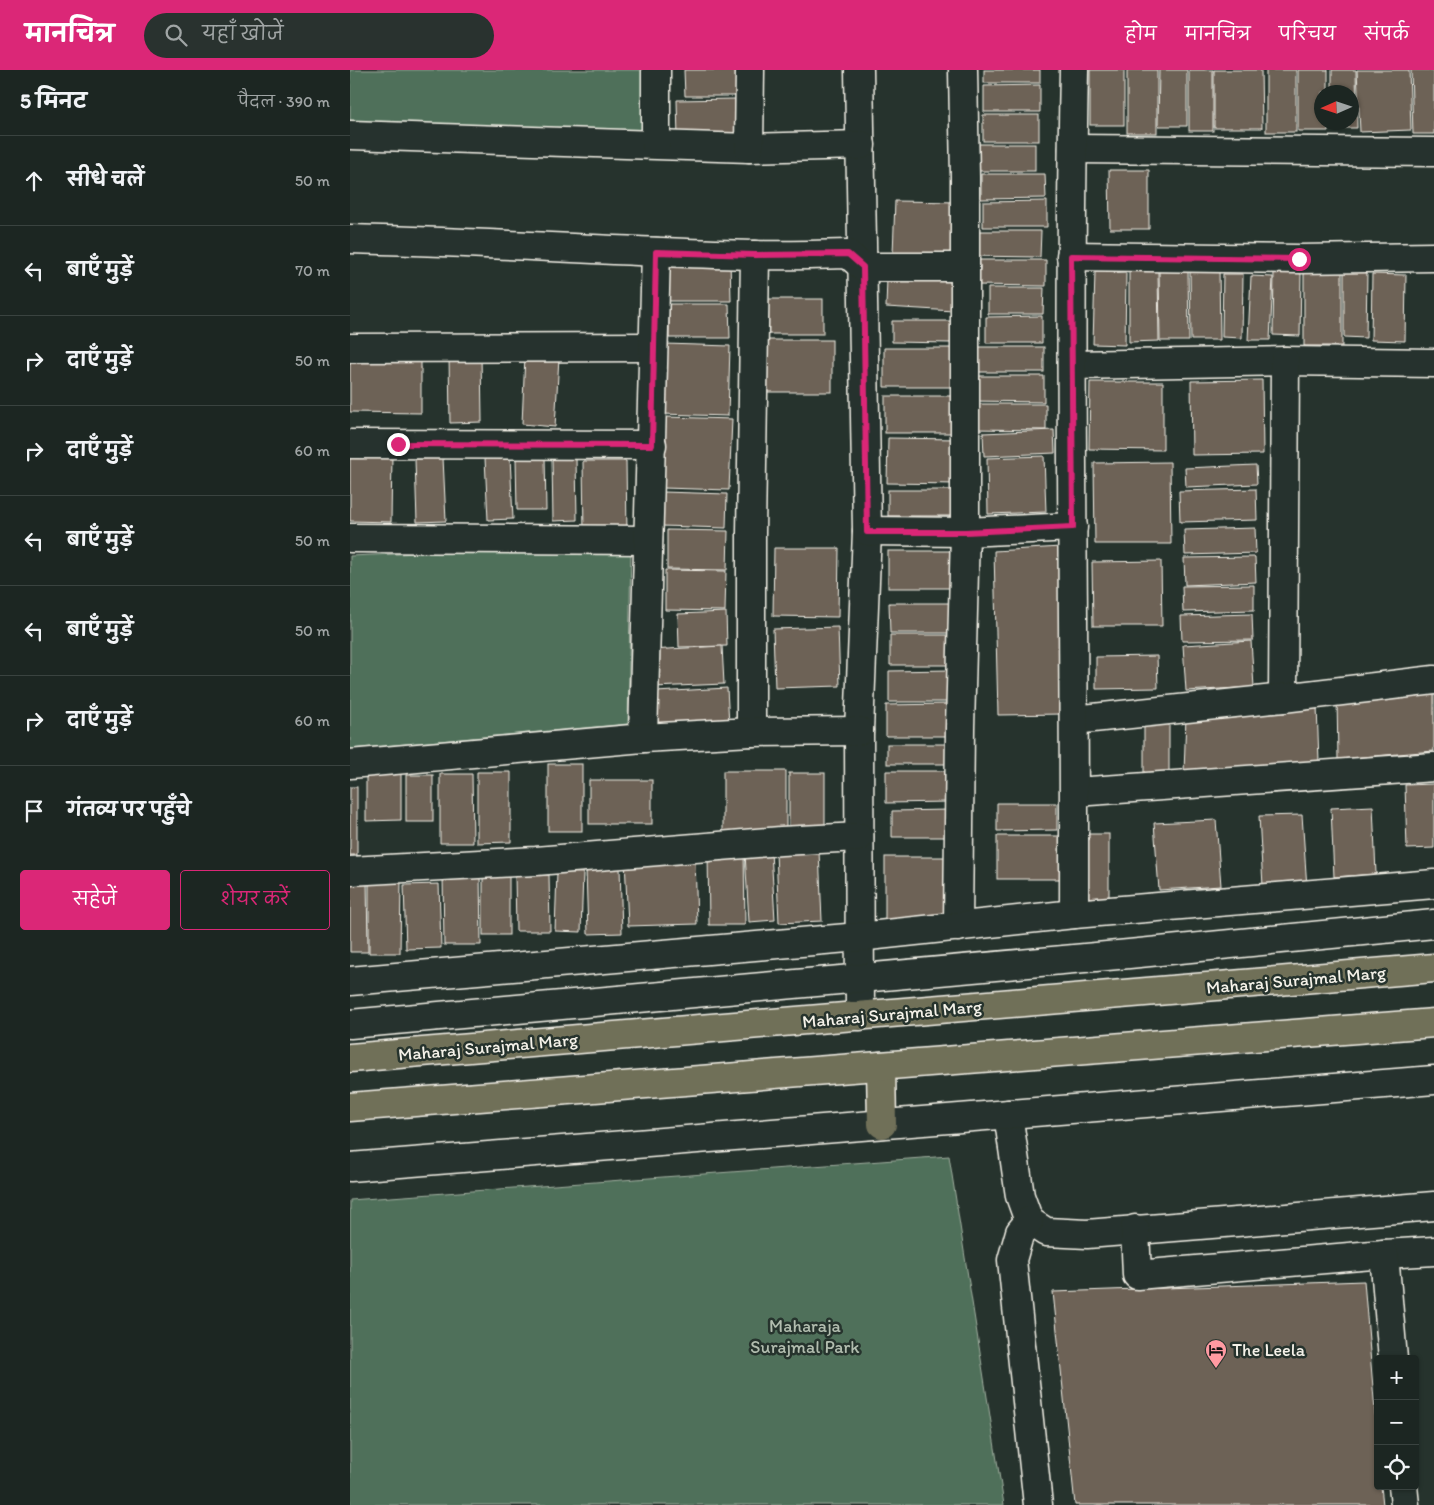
<!DOCTYPE html>
<html lang="hi">
<meta charset="utf-8">
<style>
body{margin:0;font-family:Itim,"Playpen Sans Deva",sans-serif;background:#29322f;color:#f1f3f6}
.controls{position:absolute;right:15px;bottom:15px;display:grid;overflow:hidden;border-radius:5px;box-shadow:0 1px 4px #0004}
.controls button{width:45px;height:45px;display:grid;place-items:center;padding:0;border:0;border-bottom:1px solid #3a4340;background:#1c2622;color:#f1f3f6;font:25px sans-serif}
.compass{position:absolute;left:964px;top:15px;width:45px;height:45px;border-radius:50%;background:#1c2622;box-shadow:0 1px 4px #0004;rotate:267deg}
.stop{position:absolute;width:15px;height:15px;margin:-11px;border:4px solid #db2777;border-radius:50%;background:#fff}
.stop.end{background:#db2777;border-color:#fff;box-shadow:0 1px 5px #0008}
.list{margin:0;padding:0;list-style:none}
h2{display:flex;justify-content:space-between;align-items:center;height:65px;margin:0;padding:0 20px;font-size:21px}
h2 small{font-size:16px;font-weight:400;color:#a0a5a5}
.list li{display:grid;grid-template-columns:32px 1fr auto;gap:15px;align-items:center;box-sizing:border-box;height:90px;padding:0 20px;border-top:1px solid #3a4340}
.list b{display:block;font-size:19px;white-space:nowrap}
.list em{font-size:16px;font-style:normal;color:#a0a5a5}
.actions{display:flex;gap:10px;padding:15px 20px}
.actions a{flex:1;padding:11px 0;border:1px solid #db2777;border-radius:5px;text-align:center;font-size:18px;color:#db2777}
.actions .main{background:#db2777;color:#fff}
.icon{flex:none;width:28px;height:28px;fill:none;stroke:currentColor;stroke-width:2;stroke-linecap:round;stroke-linejoin:round}
.map{position:relative;flex:none;width:1084px;height:1435px;overflow:hidden}
header{display:flex;align-items:center;gap:30px;box-sizing:border-box;height:70px;padding:0 25px;background:#db2777;color:#fff}
header strong{font-size:24px}
nav{display:flex;gap:28px;margin-inline-start:auto;font-size:18px}
.search{width:350px;height:45px;background:#29322f;display:flex;align-items:center;gap:12px;box-sizing:border-box;padding:0 18px;border-radius:28px;color:#a0a5a5;font-size:19px}
main{display:flex}
aside{flex:1;background:#1c2622}
.map>svg:first-child{display:block}
</style>
<header>
<strong>मानचित्र</strong>
<div class="search"><svg class="icon" aria-label="search" viewBox="0 0 24 24"><circle cx="10" cy="10" r="6"/><path d="M15 15l6 6"/></svg>यहाँ खोजें</div>
<nav><a>होम</a><a>मानचित्र</a><a>परिचय</a><a>संपर्क</a></nav>
</header>
<main>
<aside>
<h2>5 मिनट<small>पैदल · 390 m</small></h2>
<ul class="list">
<li><svg class="icon" aria-label="ahead" viewBox="0 0 24 24"><path d="M12 20V5M6 11l6-6 6 6"/></svg><div><b>सीधे चलें</b></div><em>50 m</em></li>
<li><svg class="icon" aria-label="left" viewBox="0 0 24 24"><path d="M17 20v-9H6M10 6l-5 5 5 5"/></svg><div><b>बाएँ मुड़ें</b></div><em>70 m</em></li>
<li><svg class="icon" aria-label="right" viewBox="0 0 24 24"><path d="M7 20v-9h11M14 6l5 5-5 5"/></svg><div><b>दाएँ मुड़ें</b></div><em>50 m</em></li>
<li><svg class="icon" aria-label="right" viewBox="0 0 24 24"><path d="M7 20v-9h11M14 6l5 5-5 5"/></svg><div><b>दाएँ मुड़ें</b></div><em>60 m</em></li>
<li><svg class="icon" aria-label="left" viewBox="0 0 24 24"><path d="M17 20v-9H6M10 6l-5 5 5 5"/></svg><div><b>बाएँ मुड़ें</b></div><em>50 m</em></li>
<li><svg class="icon" aria-label="left" viewBox="0 0 24 24"><path d="M17 20v-9H6M10 6l-5 5 5 5"/></svg><div><b>बाएँ मुड़ें</b></div><em>50 m</em></li>
<li><svg class="icon" aria-label="right" viewBox="0 0 24 24"><path d="M7 20v-9h11M14 6l5 5-5 5"/></svg><div><b>दाएँ मुड़ें</b></div><em>60 m</em></li>
<li><svg class="icon" aria-label="arrive" viewBox="0 0 24 24"><path d="M6 21V4h12l-3 4 3 4H6"/></svg><div><b>गंतव्य पर पहुँचे</b></div></li>
</ul>
<div class="actions"><a class="main">सहेजें</a><a>शेयर करें</a></div>
</aside>
<div class="map">
<svg width="1084" height="1435" viewBox="0 0 1084 1435">
<rect width="100%" height="100%" fill="#26332d"/>
<filter id="ink" filterUnits="userSpaceOnUse"><feTurbulence type="fractalNoise" baseFrequency=".02" numOctaves="2"/><feDisplacementMap in="SourceGraphic" scale="10" xChannelSelector="R" yChannelSelector="G"/><feConvolveMatrix kernelMatrix="1 2 1 2 8 2 1 2 1" color-interpolation-filters="sRGB"/></filter>
<g filter="url(#ink)">
<g fill="#4f705a" stroke="#a2b0a1">
<polygon points="0,0 298,0 295,61 0,53"/>
<polygon points="281,474 278,654 0,679 0,486"/>
<polygon points="599,1086 654,1435 0,1435 0,1130"/>
</g>
<g fill="#6d6257" stroke="#f4f1e8">
<polygon points="334,0 388,0 388,26 335,26"/>
<rect x="634" y="0" width="56" height="13"/>
<rect x="740" y="0" width="34" height="55"/>
<rect x="777" y="0" width="30" height="63"/>
<polygon points="809,0 837,0 837,56 808,56"/>
<rect x="839" y="0" width="24" height="61"/>
<polygon points="864,0 911,0 912,58 864,58"/>
<rect x="916" y="0" width="30" height="62"/>
<polygon points="948,0 978,0 978,22 972,22 972,52 978,52 978,61 948,61"/>
<polygon points="982,0 1006,0 1007,58 983,58 983,52 1002,52 1002,22 982,22"/>
<polygon points="1007,0 1059,0 1061,60 1010,62"/>
<polygon points="1061,0 1084,0 1084,64 1063,64"/>
<polygon points="690,15 690,42 634,42 634,16"/>
<polygon points="385,29 386,66 328,68 327,30"/>
<rect x="633" y="45" width="56" height="26"/>
<rect x="629" y="74" width="56" height="27"/>
<polygon points="759,100 799,100 799,159 760,159"/>
<polygon points="631,104 695,104 696,128 631,129"/>
<polygon points="545,131 608,132 607,185 543,184"/>
<polygon points="697,131 697,157 633,157 633,132"/>
<polygon points="619,161 691,161 690,187 619,186"/>
<polygon points="380,190 381,231 318,231 318,191"/>
<polygon points="625,190 696,190 696,216 624,215"/>
<polygon points="869,199 870,270 841,270 840,200"/>
<polygon points="808,200 809,271 779,272 779,201"/>
<polygon points="809,200 838,200 839,271 810,271"/>
<polygon points="994,200 1017,200 1016,268 994,267"/>
<polygon points="924,201 951,202 950,266 923,265"/>
<rect x="954" y="201" width="38" height="75"/>
<polygon points="745,202 776,203 775,275 743,274"/>
<polygon points="873,204 893,204 892,268 872,267"/>
<polygon points="1022,204 1056,205 1055,271 1021,270"/>
<polygon points="901,206 923,207 920,270 898,270"/>
<polygon points="537,208 605,211 604,241 536,237"/>
<polygon points="638,218 694,218 693,244 638,244"/>
<rect x="414" y="229" width="59" height="35"/>
<polygon points="319,234 379,234 380,268 319,268"/>
<polygon points="692,246 692,273 636,273 636,247"/>
<polygon points="542,251 601,251 601,273 542,272"/>
<rect x="408" y="270" width="74" height="52"/>
<polygon points="315,274 380,276 378,346 312,344"/>
<rect x="623" y="277" width="71" height="25"/>
<polygon points="534,278 606,278 605,317 534,317"/>
<polygon points="99,285 131,285 132,352 100,353"/>
<polygon points="175,285 209,287 205,357 172,354"/>
<polygon points="0,288 71,288 71,343 0,342"/>
<polygon points="624,306 694,306 694,332 623,331"/>
<polygon points="912,310 913,384 842,385 841,311"/>
<polygon points="740,312 813,312 813,380 739,379"/>
<rect x="535" y="326" width="74" height="37"/>
<polygon points="625,334 696,334 696,360 625,359"/>
<polygon points="316,347 382,349 379,420 313,418"/>
<polygon points="704,360 705,383 634,386 633,363"/>
<polygon points="538,368 608,369 607,414 537,413"/>
<polygon points="0,384 42,385 41,452 0,451"/>
<polygon points="694,386 696,442 638,444 637,388"/>
<polygon points="160,387 163,449 138,450 135,388"/>
<polygon points="195,387 196,440 167,440 166,388"/>
<polygon points="93,388 96,451 67,452 65,389"/>
<polygon points="202,388 226,388 227,450 203,451"/>
<polygon points="233,391 276,391 277,464 234,464"/>
<polygon points="820,392 821,474 745,474 744,393"/>
<polygon points="906,395 907,414 836,417 835,398"/>
<polygon points="906,419 907,450 830,452 829,421"/>
<rect x="538" y="420" width="68" height="26"/>
<polygon points="313,422 377,424 376,458 312,456"/>
<polygon points="905,458 906,483 835,485 834,460"/>
<polygon points="317,460 378,461 377,500 317,499"/>
<polygon points="711,477 712,644 648,645 644,481"/>
<polygon points="424,478 489,478 488,547 423,546"/>
<rect x="538" y="481" width="72" height="37"/>
<polygon points="905,487 906,512 835,515 834,488"/>
<polygon points="811,491 812,556 743,556 742,492"/>
<polygon points="315,500 376,501 375,541 315,540"/>
<polygon points="904,515 904,540 833,542 832,516"/>
<polygon points="539,533 606,533 606,563 540,563"/>
<polygon points="376,542 377,576 329,577 328,544"/>
<polygon points="902,544 903,570 832,571 831,546"/>
<polygon points="488,557 490,616 425,618 423,559"/>
<polygon points="540,565 605,565 606,595 540,595"/>
<polygon points="901,571 904,617 836,621 833,575"/>
<polygon points="372,576 374,614 303,617 300,580"/>
<polygon points="807,586 808,618 746,619 746,587"/>
<polygon points="601,600 601,632 539,632 539,601"/>
<polygon points="377,618 379,655 308,660 306,622"/>
<polygon points="1084,620 1084,681 988,689 987,628"/>
<polygon points="598,634 598,666 536,666 536,635"/>
<polygon points="967,636 969,692 834,703 836,646"/>
<polygon points="819,651 819,706 794,707 794,654"/>
<rect x="537" y="674" width="60" height="20"/>
<rect x="198" y="694" width="34" height="67"/>
<rect x="373" y="701" width="63" height="63"/>
<polygon points="536,701 598,701 598,732 536,733"/>
<polygon points="127,702 161,702 161,772 127,773"/>
<rect x="439" y="703" width="36" height="55"/>
<polygon points="16,704 51,704 51,750 16,751"/>
<polygon points="90,704 122,704 123,773 90,773"/>
<rect x="56" y="705" width="27" height="47"/>
<rect x="239" y="710" width="63" height="44"/>
<polygon points="1084,714 1084,778 1057,779 1055,715"/>
<rect x="0" y="717" width="7" height="68"/>
<polygon points="647,733 707,733 707,760 647,761"/>
<polygon points="1023,736 1026,804 984,807 981,738"/>
<polygon points="599,740 600,767 542,767 542,741"/>
<polygon points="952,745 957,818 913,816 909,746"/>
<polygon points="866,750 871,816 809,820 804,753"/>
<rect x="730" y="764" width="29" height="66"/>
<rect x="647" y="766" width="64" height="43"/>
<polygon points="469,781 472,851 429,853 426,782"/>
<polygon points="394,782 395,855 359,855 358,783"/>
<polygon points="421,782 425,850 399,852 395,783"/>
<polygon points="345,787 347,854 278,856 275,789"/>
<rect x="535" y="787" width="62" height="63"/>
<polygon points="270,798 272,863 238,864 236,799"/>
<rect x="133" y="800" width="26" height="65"/>
<polygon points="207,802 233,803 231,862 205,861"/>
<polygon points="130,805 131,875 94,875 93,806"/>
<polygon points="165,805 199,805 200,861 166,861"/>
<polygon points="19,810 51,810 50,883 19,883"/>
<polygon points="0,811 17,811 18,882 0,882"/>
<polygon points="89,814 91,878 56,879 54,815"/>
<polygon points="1014,1211 1028,1377 1028,1416 1031,1416 1033,1435 725,1435 703,1222"/>
</g>
<g fill="none" stroke-linecap="round" stroke-linejoin="round">
<g stroke="#f4f1e8" stroke-width="31">
<g id="minor">
<polyline points="509,0 517,461 509,661 510,946"/>
<polyline points="0,65 399,78 511,75"/>
<polyline points="306,74 306,0"/>
<polyline points="399,78 400,0"/>
<polyline points="723,79 1084,82"/>
<path d="M0 169C134 172 268 182 403 185 434 186 466 185 498 184L513 197H615"/>
<polyline points="721,186 949,189 1084,187"/>
<polyline points="0,278 303,277"/>
<polyline points="722,295 935,291 1084,293"/>
<polyline points="0,374 302,375"/>
<polyline points="517,461 615,462 723,457"/>
<polyline points="0,468 298,470"/>
<polyline points="933,628 935,291"/>
<polyline points="724,650 933,628 1084,610"/>
<polyline points="401,662 401,464 405,185"/>
<polyline points="293,668 306,182"/>
<polyline points="0,694 293,668 401,662 509,661"/>
<polyline points="725,722 1084,697"/>
<polyline points="0,801 186,791 431,771 509,767"/>
<path d="M724 844C725 563 718 281 724 0"/>
<polyline points="608,857 610,658 615,462 615,107 613,0"/>
<polyline points="0,911 509,867 724,844 1084,814"/>
<polyline points="0,954 779,884 1084,854"/>
<polyline points="658,1044 670,1126 679,1151 696,1162 737,1164 1084,1136"/>
<polyline points="0,1097 1084,1010"/>
<polyline points="679,1151 670,1162 662,1190 688,1435"/>
<polyline points="785,1159 787,1205 1034,1184 1084,1181"/>
<polyline points="1034,1184 1043,1289"/>
<polyline points="1053,1416 1055,1435"/>
</g>
</g>
<g stroke="#f4f1e8" stroke-width="31">
<g id="major">
<polyline points="0,988 1084,898"/>
<polyline points="531,996 532,1054"/>
<polyline points="0,1037 1084,953"/>
</g>
</g>
<use href="#minor" stroke="#26332d" stroke-width="28"/>
<use href="#major" stroke="#706f59" stroke-width="28"/>
</g>
</g>
<g fill="none" stroke-linecap="round" stroke-linejoin="round" filter="url(#ink)">
<polyline stroke="#db2777" stroke-width="6" points="48,374 302,375 306,182 405,185 498,184 513,197 517,462 615,462 723,457 721,186 949,189"/>
</g>
<defs>
<g id="hotel-pin" transform="scale(1.125)"><path d="M0 17L-7.5 6A9.5 9.5 0 1 1 7.5 6Z" fill="#ff9aa2" stroke="#26332d"/><path d="M-6-4.5h1.5V1H6V5H4.5V3h-9V5H-6ZM-4 0a1.8 1.8 0 1 1 3.6 0ZM.5 0V-2.5h3Q6-2.5 6 0Z" fill="#111"/></g>
</defs>
<g fill-rule="evenodd">
<use href="#hotel-pin" x="866" y="1280"/>
</g>
<g text-anchor="middle" stroke-width="5" stroke-linejoin="round" paint-order="stroke">
<g font-size="18" fill="#f4f1e8" stroke="#26332d">
<text transform="translate(946 910) rotate(-5)" y="6">Maharaj Surajmal Marg</text>
<text transform="translate(542 944) rotate(-5)" y="6">Maharaj Surajmal Marg</text>
<text transform="translate(138 977) rotate(-5)" y="6">Maharaj Surajmal Marg</text>
</g>
<g font-size="18" fill="#b2bdaf" stroke="#26332d">
<text x="455" y="1262">Maharaja<tspan x="455" dy="21">Surajmal Park</tspan></text>
</g>
<g font-size="18" fill="#f4f1e8" stroke="#26332d" text-anchor="start">
<text x="882" y="1286">The Leela</text>
</g>
</g>
</svg>
<div class="controls">
<button>+</button>
<button>−</button>
<button><svg class="icon" aria-label="locate" viewBox="0 0 24 24"><circle cx="12" cy="12" r="6"/><path d="M12 2v4M12 18v4M2 12h4M18 12h4"/></svg></button>
</div>
<svg class="compass" viewBox="-18 -18 36 36"><path d="M0-13l5 13h-10z" fill="#e53935"/><path d="M0 13l5-13h-10z" fill="#a0a5a5"/></svg>
<div class="stop" style="left:949px;top:189px"></div>
<div class="stop end" style="left:48px;top:374px"></div>
</div>
</main>
